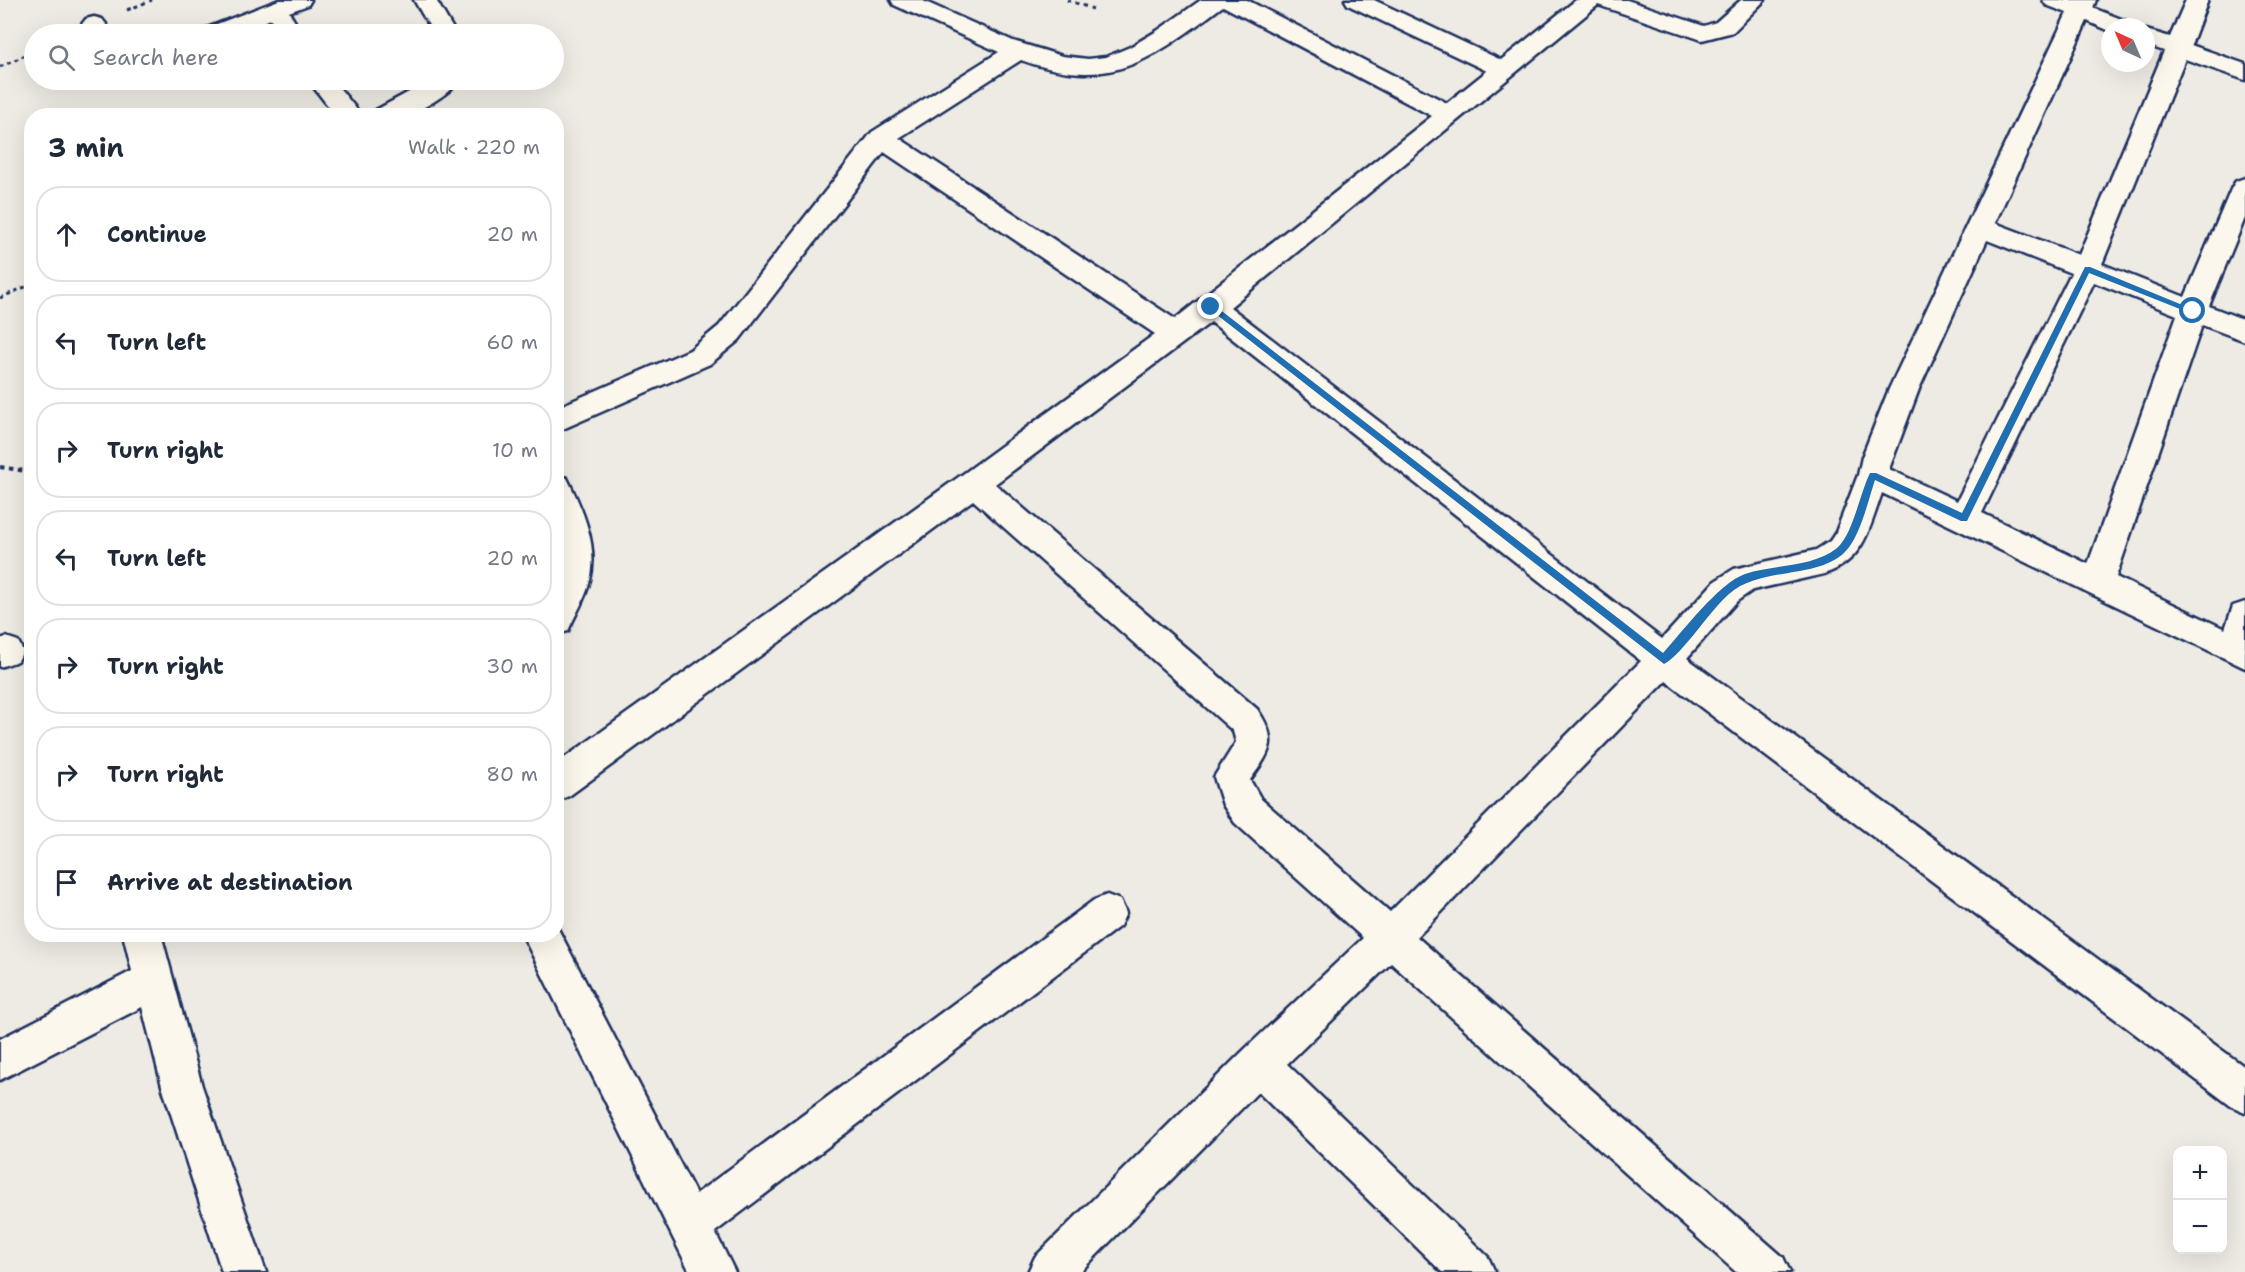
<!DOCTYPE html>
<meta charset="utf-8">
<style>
body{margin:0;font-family:"Shantell Sans",sans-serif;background:#f6f6f7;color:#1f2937}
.controls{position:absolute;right:18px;bottom:18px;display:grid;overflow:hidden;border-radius:12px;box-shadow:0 6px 24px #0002}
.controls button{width:54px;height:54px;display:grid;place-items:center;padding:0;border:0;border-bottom:2px solid #e0e1e3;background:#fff;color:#1f2937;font:30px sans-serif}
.compass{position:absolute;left:2101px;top:18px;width:54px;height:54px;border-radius:50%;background:#fff;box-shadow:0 6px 24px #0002;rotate:316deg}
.stop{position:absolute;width:18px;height:18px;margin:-14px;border:4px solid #1f6fb2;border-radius:50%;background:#fff}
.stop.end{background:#1f6fb2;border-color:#fff;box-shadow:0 2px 6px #0008}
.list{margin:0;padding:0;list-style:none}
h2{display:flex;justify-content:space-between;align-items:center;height:78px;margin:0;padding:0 24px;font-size:26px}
h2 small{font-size:20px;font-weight:400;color:#747a83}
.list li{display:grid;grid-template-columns:39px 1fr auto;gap:18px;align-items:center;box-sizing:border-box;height:96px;margin:0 12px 12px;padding:0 12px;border:2px solid #e0e1e3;border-radius:24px}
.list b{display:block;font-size:22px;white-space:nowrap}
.list em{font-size:20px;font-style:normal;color:#747a83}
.icon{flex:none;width:33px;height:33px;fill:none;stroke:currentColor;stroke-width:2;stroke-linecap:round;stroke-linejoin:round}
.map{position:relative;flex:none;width:2245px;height:1272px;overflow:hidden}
.search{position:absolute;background:#fff;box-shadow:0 6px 24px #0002;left:24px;top:24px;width:540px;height:66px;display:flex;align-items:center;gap:15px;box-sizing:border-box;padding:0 21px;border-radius:33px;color:#747a83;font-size:22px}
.panel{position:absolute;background:#fff;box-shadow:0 6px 24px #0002;left:24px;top:108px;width:540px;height:834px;border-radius:24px}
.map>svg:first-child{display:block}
</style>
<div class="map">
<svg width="2245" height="1272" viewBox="0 0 2245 1272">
<rect width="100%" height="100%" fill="#eeebe4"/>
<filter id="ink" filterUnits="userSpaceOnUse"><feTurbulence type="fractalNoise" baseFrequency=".0167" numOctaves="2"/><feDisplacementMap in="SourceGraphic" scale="12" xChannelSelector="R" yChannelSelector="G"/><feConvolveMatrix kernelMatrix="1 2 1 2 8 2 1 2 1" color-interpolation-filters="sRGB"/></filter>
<g filter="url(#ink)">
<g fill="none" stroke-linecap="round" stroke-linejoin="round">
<g stroke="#1b2f5e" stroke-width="5">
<g id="street">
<polygon points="279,0 311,0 308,5 289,12 302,34 280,34 271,19 232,34 200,34 204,29"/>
<polygon points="414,0 436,0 456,34 434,34"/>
<path d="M891 0H921L1013 41 1062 56 1088 59 1106 57 1130 47 1157 31 1201 0H1247L1447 103 1487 71 1348 5 1345 0H1374L1501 60 1576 0H1627L1704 26 1716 22 1741 0H1765L1733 32 1702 40 1598 5 1230 307 1662 639 1715 581 1734 569 1816 550 1830 541 1836 532 1858 475 1862 457 1889 389 2067 13 2046 5 2043 0H2096L2093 8 2129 22 2133 27H2110V31L2087 21 1995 223 2079 255 2164 51 2146 45V30L2170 37 2186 0H2208L2191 45 2245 64V80L2185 59 2102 264 2185 297 2232 187 2236 181 2245 178V218L2209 306 2245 320V341L2202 325 2116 577 2225 629 2233 606 2245 602V668L1882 493C1869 529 1864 561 1824 574L1753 590 1737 601 1687 658 2245 1067V1112L2231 1106 1666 681 1417 937 1783 1257 1790 1272H1736L1391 963 1287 1064 1488 1257 1495 1272H1442L1258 1092 1080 1272H1028L1035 1257 1244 1050 1363 938 1235 823 1223 805 1214 777 1236 742 1233 731 973 500 569 796 556 801V764L963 474 1155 334 884 152 739 340 710 364 556 432V408L690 350 719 326 872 132 999 52 894 5ZM1223 6 1432 116 1175 319 899 138 1021 60C1113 93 1151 59 1223 6ZM1987 240 2071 273 1957 501 1889 469 1919 389ZM2094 282 2177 315 2088 564 1982 513ZM1211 322 1641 661 1390 912 1261 799 1250 780C1271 751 1279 741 1257 709L995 484Z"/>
<polygon points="94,17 102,19 106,24 104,34 82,34 82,24 86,19"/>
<polygon points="308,80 333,80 362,116 336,116"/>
<path d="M431 80H459C450 94 423 109 407 115 397 118 383 116 373 116L376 110Z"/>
<path d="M556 475 567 478C582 508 599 546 590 580 586 598 575 615 568 631L556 635V585L560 565 556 531Z"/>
<polygon points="6,637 18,641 23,651 18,661 0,667 0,639"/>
<polygon points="1107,895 1120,900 1126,913 1120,926 715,1232 735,1272 690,1272 522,934 556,934 556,925 696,1194 1094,900"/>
<polygon points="123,934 161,934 202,1086 266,1272 222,1272 162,1086 142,1007 0,1080 0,1039 132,971"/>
</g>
</g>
<g stroke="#1b2f5e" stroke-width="3" stroke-dasharray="4 4" stroke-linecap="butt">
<polyline points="1067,0 1093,9"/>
<polyline points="127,10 152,0"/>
<polyline points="0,67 34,51"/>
<polyline points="0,298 32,284"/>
</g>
<polyline stroke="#1b2f5e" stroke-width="4" stroke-dasharray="4.5 4.5" stroke-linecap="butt" points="0,467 32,472"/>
<use href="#street" fill="#fbf7ec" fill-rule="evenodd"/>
</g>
</g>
<path fill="#1f6fb2" d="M2085 267H2090L2197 311 2190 313 2089 273 1967 521H1961L1875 480C1868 501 1860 537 1845 552 1816 580 1761 566 1729 594 1711 609 1682 655 1664 664L1207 307 1214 305 1663 653C1682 632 1719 583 1745 574 1774 564 1812 568 1837 548 1853 534 1860 493 1870 473H1876L1962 513Z"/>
</svg>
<div class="controls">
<button>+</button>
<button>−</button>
</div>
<svg class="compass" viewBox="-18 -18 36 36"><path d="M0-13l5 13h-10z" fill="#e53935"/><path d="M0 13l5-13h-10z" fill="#747a83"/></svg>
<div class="stop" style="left:2193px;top:311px"></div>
<div class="stop end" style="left:1211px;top:307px"></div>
<div class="search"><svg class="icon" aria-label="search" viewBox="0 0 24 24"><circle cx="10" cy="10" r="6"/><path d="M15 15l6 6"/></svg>Search here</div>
<section class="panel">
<h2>3 min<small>Walk · 220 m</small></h2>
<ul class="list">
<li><svg class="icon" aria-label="ahead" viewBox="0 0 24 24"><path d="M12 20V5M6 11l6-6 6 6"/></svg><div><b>Continue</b></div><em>20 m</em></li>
<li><svg class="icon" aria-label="left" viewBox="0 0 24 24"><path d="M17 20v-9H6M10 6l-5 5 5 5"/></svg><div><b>Turn left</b></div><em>60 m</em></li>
<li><svg class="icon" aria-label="right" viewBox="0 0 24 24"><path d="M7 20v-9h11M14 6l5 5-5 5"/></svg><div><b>Turn right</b></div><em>10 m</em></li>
<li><svg class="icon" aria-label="left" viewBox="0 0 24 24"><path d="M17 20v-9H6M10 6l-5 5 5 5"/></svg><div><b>Turn left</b></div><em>20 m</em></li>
<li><svg class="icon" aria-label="right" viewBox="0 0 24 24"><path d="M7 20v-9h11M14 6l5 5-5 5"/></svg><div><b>Turn right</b></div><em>30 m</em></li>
<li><svg class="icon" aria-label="right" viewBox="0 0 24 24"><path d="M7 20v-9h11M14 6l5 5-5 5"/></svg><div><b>Turn right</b></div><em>80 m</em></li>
<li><svg class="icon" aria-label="arrive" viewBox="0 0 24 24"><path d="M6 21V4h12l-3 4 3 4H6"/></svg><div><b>Arrive at destination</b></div></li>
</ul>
</section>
</div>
